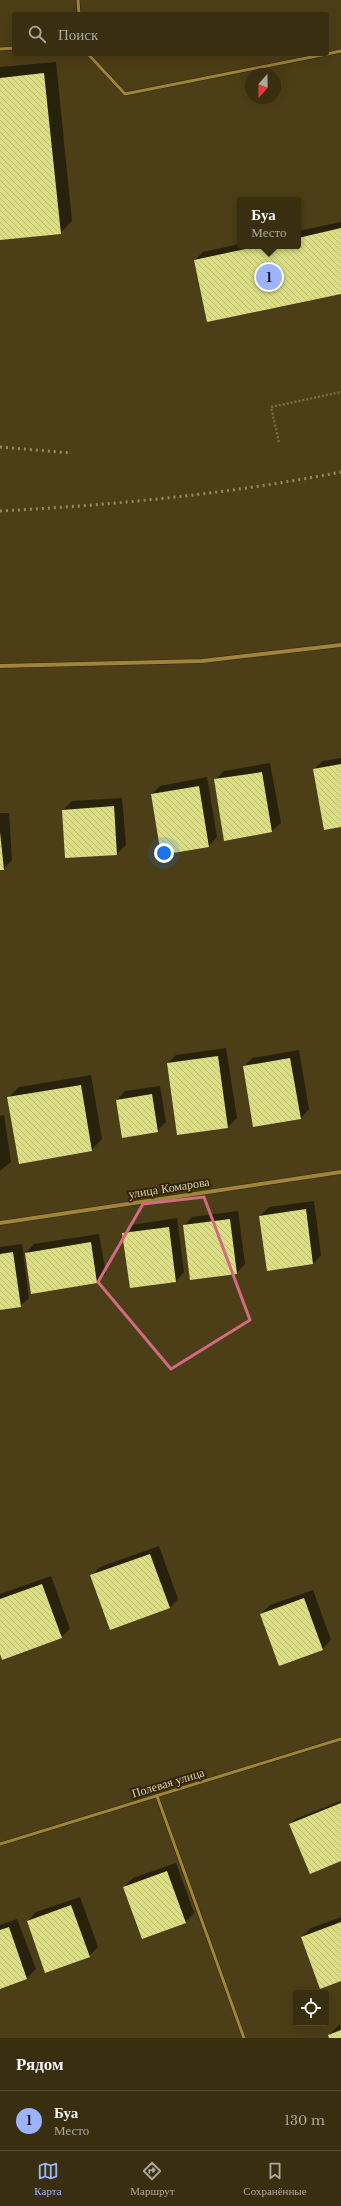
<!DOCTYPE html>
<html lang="ru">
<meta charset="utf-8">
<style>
body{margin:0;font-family:"Libre Baskerville",serif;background:#443a1e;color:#f1f3f6}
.controls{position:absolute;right:12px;bottom:12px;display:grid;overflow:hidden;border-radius:4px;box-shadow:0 4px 16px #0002}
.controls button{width:36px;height:36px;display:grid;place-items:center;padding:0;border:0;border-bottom:1px solid #534a30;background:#392e10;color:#f1f3f6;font:20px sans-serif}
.compass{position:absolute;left:245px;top:68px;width:36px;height:36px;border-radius:50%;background:#392e10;box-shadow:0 4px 16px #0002;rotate:200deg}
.you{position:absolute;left:164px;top:853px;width:14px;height:14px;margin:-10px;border:3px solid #fff;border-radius:50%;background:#1a73e8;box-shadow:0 0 0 6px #1a73e833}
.badge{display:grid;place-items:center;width:26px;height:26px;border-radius:50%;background:#9cb4fd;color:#111;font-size:13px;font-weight:700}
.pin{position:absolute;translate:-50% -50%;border:2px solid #fff;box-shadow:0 1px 4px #0006}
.popup{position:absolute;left:237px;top:197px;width:64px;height:52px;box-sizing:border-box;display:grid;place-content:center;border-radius:4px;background:#392e10;filter:drop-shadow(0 1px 3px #0005);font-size:13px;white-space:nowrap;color:#aba89f}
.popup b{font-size:15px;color:#f1f3f6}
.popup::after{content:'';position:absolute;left:50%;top:100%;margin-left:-8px;border:8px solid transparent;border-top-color:#392e10}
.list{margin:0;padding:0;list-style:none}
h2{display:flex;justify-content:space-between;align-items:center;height:52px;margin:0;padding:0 16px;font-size:17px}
h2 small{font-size:13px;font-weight:400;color:#aba89f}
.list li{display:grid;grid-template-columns:26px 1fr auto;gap:12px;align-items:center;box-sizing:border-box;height:60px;padding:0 16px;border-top:1px solid #534a30}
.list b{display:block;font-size:15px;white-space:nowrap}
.list p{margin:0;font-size:13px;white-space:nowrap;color:#aba89f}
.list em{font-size:13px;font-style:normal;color:#aba89f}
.icon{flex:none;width:22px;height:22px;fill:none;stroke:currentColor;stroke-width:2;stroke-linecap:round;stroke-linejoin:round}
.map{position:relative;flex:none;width:341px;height:2038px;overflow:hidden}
.search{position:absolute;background:#392e10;box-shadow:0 4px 16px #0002;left:12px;right:12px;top:12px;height:44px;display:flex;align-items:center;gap:10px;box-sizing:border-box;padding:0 14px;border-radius:4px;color:#aba89f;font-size:15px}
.sheet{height:112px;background:#392e10}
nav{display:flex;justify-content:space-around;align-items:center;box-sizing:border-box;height:56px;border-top:1px solid #534a30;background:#392e10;font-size:11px;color:#aba89f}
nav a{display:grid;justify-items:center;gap:2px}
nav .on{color:#9cb4fd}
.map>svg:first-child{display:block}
</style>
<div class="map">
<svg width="341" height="2038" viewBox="0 0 341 2038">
<defs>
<pattern id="building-back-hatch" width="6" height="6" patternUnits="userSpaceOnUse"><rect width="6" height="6" fill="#dbde85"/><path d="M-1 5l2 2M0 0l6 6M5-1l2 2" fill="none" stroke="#bdbe75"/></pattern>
</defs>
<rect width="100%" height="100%" fill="#4c3e16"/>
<g fill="#0007">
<polygon points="56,62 72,221 60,233 0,239 0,67"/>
<polygon points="341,222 341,293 195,260 203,252 240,244 240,246 298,246 298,231"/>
<polygon points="341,758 341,826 314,769 323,761"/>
<polygon points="270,763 281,823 272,831 225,840 215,780 224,771"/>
<polygon points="207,777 217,837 209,846 152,794 160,786"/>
<polygon points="122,798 126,845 117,854 63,810 72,801"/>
<polygon points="0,813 9,813 12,860 3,869 0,869"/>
<polygon points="226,1048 237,1118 228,1127 178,1134 168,1063 176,1055"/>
<polygon points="299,1050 309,1109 301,1118 244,1067 252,1058"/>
<polygon points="91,1075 102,1139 91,1150 8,1098 19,1087"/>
<polygon points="160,1086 166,1122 157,1131 117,1100 125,1091"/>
<polygon points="4,1115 11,1162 0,1171 0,1116"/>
<polygon points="314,1201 321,1255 313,1264 260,1216 269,1207"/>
<polygon points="238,1211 245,1264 237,1273 184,1226 192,1217"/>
<polygon points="177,1218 184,1272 176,1281 123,1233 132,1225"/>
<polygon points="99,1234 106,1274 97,1282 26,1253 34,1244"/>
<polygon points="22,1244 29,1298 20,1306 0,1309 0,1247"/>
<polygon points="159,1546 178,1599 170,1608 92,1575 100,1567"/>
<polygon points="51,1576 70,1629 61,1637 0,1651 0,1594"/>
<polygon points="313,1590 331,1640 322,1649 261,1614 270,1605"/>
<polygon points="341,1801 341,1860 290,1824 295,1819"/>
<polygon points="176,1863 194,1913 186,1922 142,1938 124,1887 133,1878"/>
<polygon points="80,1897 98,1947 89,1956 28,1921 36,1912"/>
<polygon points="341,1917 341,1980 302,1937 311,1928"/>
<polygon points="17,1919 36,1969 27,1978 0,1988 0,1925"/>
<polygon points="340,2024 341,2038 330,2038 329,2035"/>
</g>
<g fill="url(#building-back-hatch)">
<polygon points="44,73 61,234 0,240 0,78"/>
<polygon points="341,228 341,294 207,322 194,260 259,246 298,246 298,238"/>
<polygon points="341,764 341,827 324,830 313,769"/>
<polygon points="262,772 272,832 224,841 214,779"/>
<polygon points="199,786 209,847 161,855 151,794"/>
<polygon points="114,806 117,855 65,858 62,810"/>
<polygon points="0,832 4,870 0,870"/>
<polygon points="218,1056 228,1128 177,1135 167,1063"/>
<polygon points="290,1058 301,1119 253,1127 243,1066"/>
<polygon points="81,1085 92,1151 19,1164 7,1097"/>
<polygon points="152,1094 158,1132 122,1138 116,1100"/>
<polygon points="306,1209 313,1264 267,1271 259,1216"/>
<polygon points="230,1219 237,1274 190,1280 183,1225"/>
<polygon points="169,1227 176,1282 130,1288 122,1233"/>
<polygon points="91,1242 97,1283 31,1294 25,1253"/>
<polygon points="13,1252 21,1307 0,1310 0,1254"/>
<polygon points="150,1554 170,1608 110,1630 90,1575"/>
<polygon points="42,1584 62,1638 2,1660 0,1654 0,1599"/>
<polygon points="304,1598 323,1650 279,1666 260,1614"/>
<polygon points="341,1803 341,1861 310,1874 289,1824"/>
<polygon points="167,1871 186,1923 142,1939 123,1887"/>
<polygon points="71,1905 90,1957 45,1973 27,1921"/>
<polygon points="341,1922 341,1981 320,1989 301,1937"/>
<polygon points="9,1927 27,1979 0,1989 0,1930"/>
<polygon points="341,2030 341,2038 329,2038 328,2035"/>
</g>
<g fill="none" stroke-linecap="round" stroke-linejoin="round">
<g stroke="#2e250e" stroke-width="4">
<g id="lane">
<polyline points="78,0 79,14"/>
<polyline points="0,49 14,48"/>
<polyline points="88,54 125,94 327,54"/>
<polyline points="327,54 341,51"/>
<polyline points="157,1796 244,2038"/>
<polyline points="0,1844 341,1739"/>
</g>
</g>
<g stroke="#2e250e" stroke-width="5">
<g id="street">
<polyline points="0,666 202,661 341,645"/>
<polyline points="0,1223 341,1172"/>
</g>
</g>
<polyline stroke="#796b45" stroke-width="2.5" stroke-dasharray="2 2" stroke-linecap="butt" points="279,442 271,407 341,392"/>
<use href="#lane" stroke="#9f843a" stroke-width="3"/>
<use href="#street" stroke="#9f843a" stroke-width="4"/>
<g stroke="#968863" stroke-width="3" stroke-dasharray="2 4" stroke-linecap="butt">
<polyline points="0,447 72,453"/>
<path d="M0 511C114 505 229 494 341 472"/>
</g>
</g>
<path fill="none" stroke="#d06c81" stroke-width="3" stroke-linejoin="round" d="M204 1197 250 1320 171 1369 98 1282 143 1204Z"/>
<g text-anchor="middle" stroke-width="4" stroke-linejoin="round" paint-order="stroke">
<g font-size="12" fill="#e0d2af" stroke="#302505">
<text transform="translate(169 1188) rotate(-9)" y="4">улица Комарова</text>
<text transform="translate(168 1783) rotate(-17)" y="4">Полевая улица</text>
</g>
</g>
</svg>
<div class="controls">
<button><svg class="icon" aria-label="locate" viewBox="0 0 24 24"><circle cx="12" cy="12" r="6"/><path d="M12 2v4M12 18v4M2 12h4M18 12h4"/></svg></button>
</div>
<svg class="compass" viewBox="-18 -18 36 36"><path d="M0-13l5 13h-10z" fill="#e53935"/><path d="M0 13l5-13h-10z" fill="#aba89f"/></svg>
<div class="you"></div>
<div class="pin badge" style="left:269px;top:277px">1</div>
<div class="popup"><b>Буа</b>Место</div>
<div class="search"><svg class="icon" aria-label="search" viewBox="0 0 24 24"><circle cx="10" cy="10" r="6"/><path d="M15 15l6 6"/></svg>Поиск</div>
</div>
<section class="sheet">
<h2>Рядом<small></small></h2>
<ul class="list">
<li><span class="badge">1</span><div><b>Буа</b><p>Место</p></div><em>130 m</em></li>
</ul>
</section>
<nav>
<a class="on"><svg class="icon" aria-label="map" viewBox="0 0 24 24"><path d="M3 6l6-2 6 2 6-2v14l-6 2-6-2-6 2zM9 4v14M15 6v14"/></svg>Карта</a>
<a><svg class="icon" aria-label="directions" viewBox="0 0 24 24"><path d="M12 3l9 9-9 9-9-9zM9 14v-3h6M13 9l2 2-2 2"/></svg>Маршрут</a>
<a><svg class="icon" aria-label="saved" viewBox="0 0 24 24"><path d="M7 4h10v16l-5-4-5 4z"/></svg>Сохранённые</a>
</nav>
